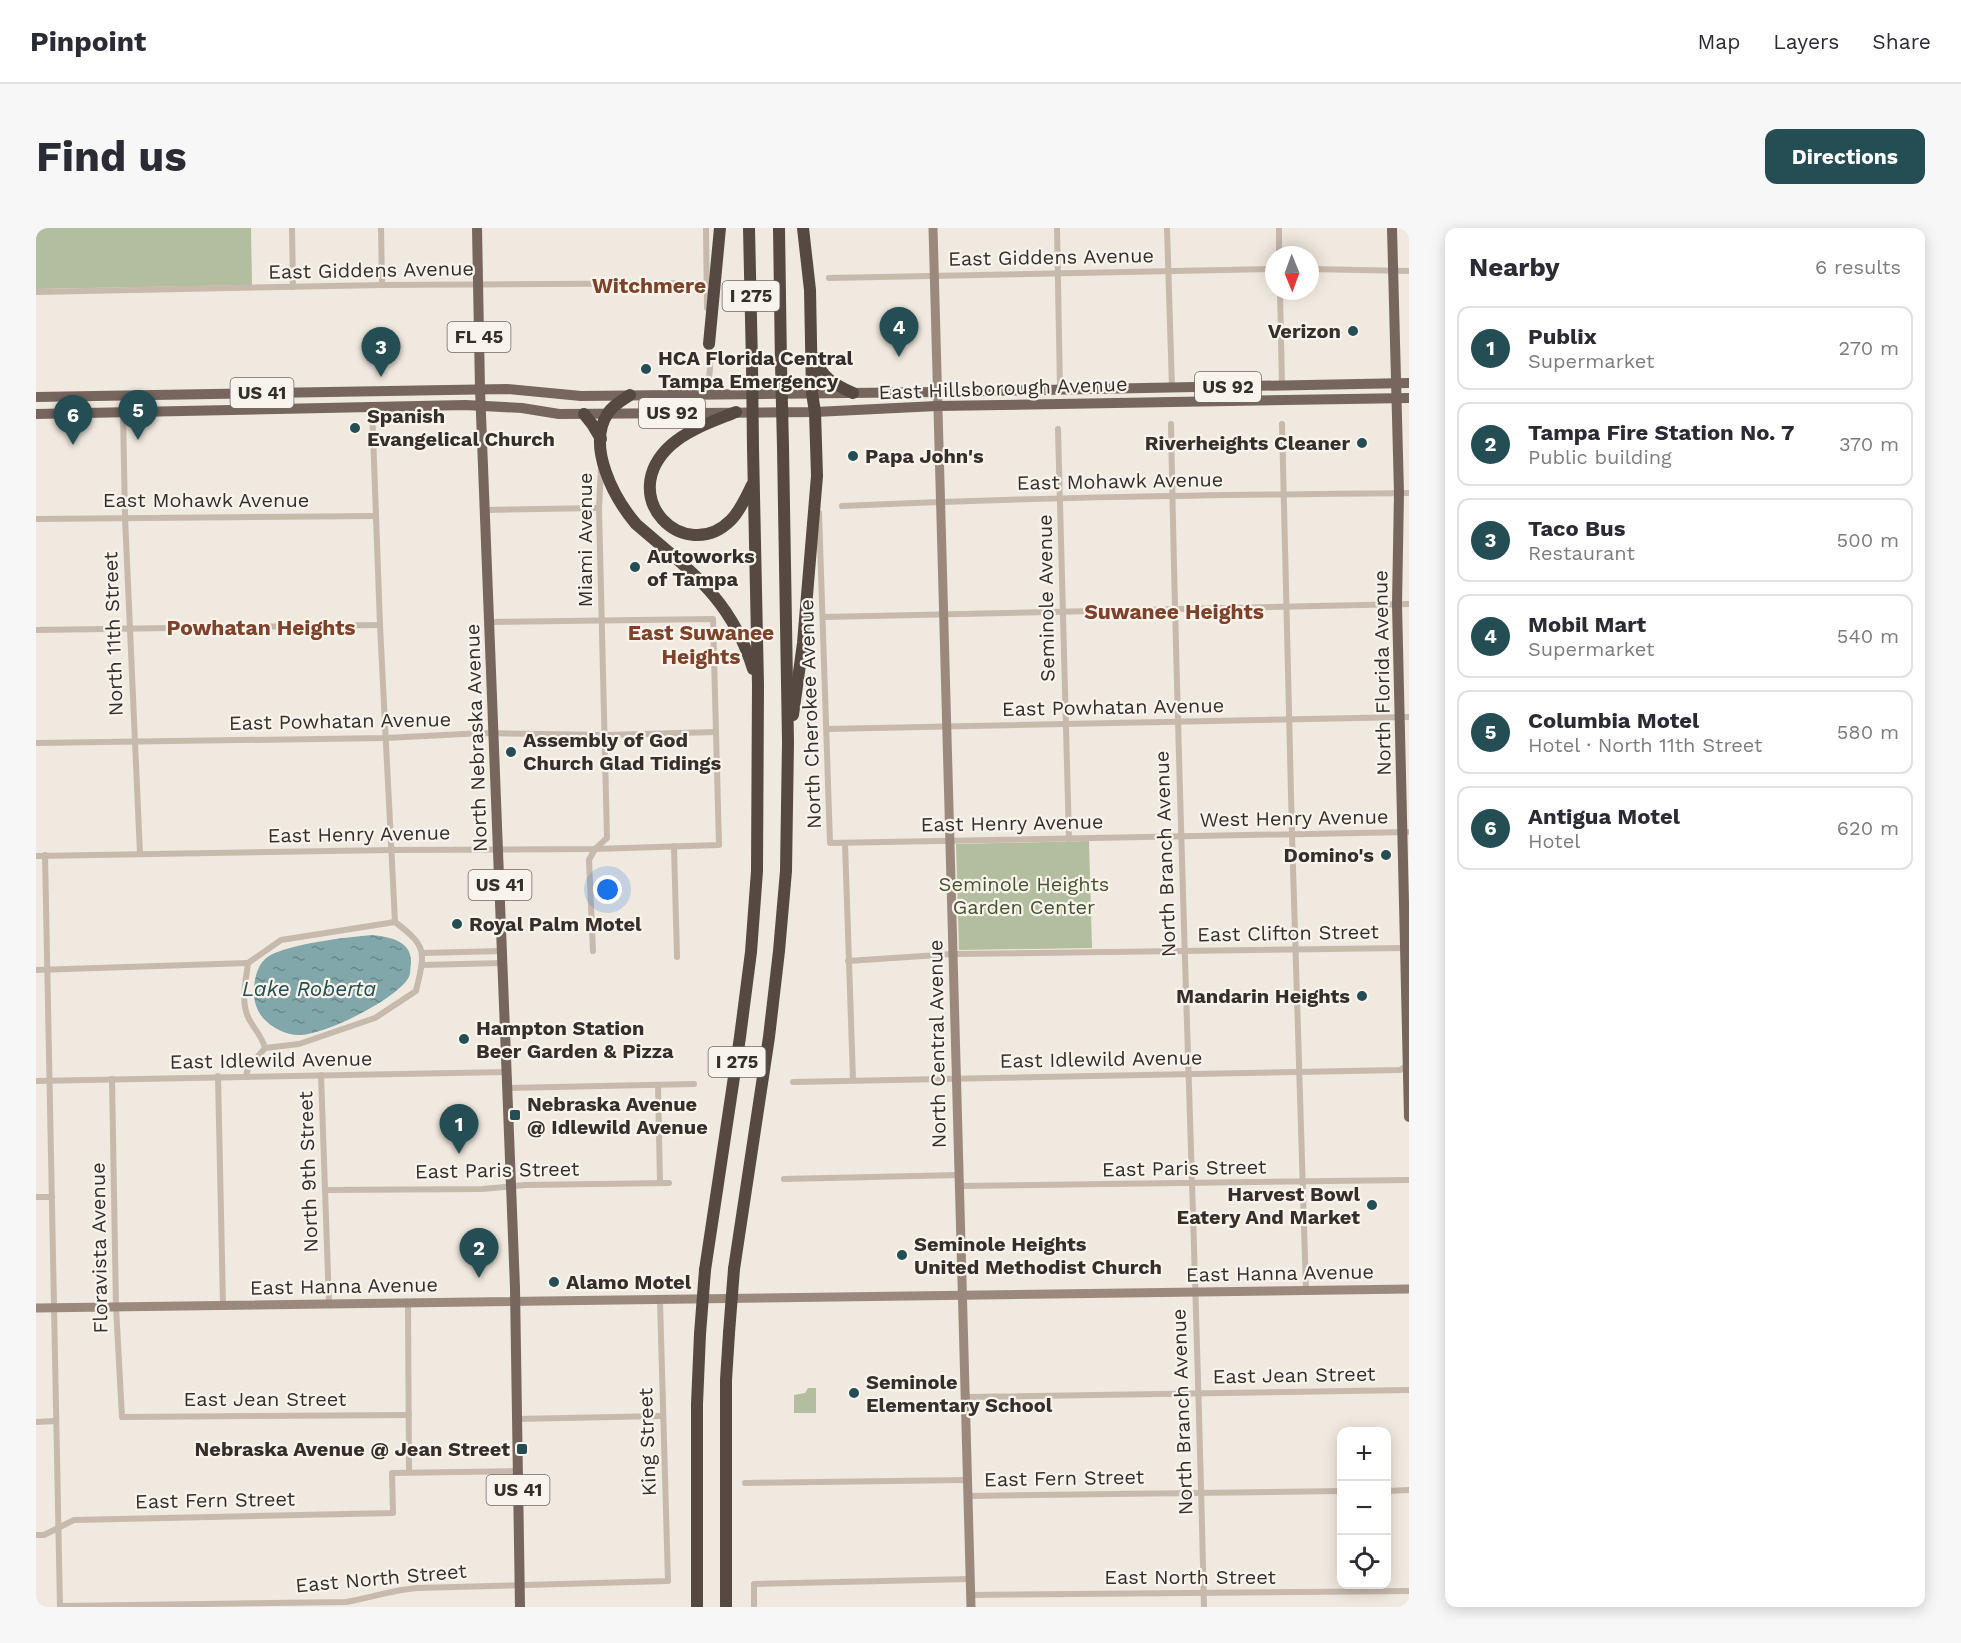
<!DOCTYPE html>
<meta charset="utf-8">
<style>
body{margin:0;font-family:"Work Sans",sans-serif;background:#f7f7f7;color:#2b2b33}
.controls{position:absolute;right:18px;bottom:18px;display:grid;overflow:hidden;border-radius:12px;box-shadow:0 3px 15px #0003}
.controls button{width:54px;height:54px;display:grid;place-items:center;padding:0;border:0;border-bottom:2px solid #e1e1e2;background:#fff;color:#2b2b33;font:30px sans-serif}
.compass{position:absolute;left:1229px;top:18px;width:54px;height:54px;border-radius:50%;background:#fff;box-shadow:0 3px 15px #0003;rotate:179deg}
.you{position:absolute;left:572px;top:662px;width:21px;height:21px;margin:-15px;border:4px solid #fff;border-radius:50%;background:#1a73e8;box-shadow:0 0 0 9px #1a73e833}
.badge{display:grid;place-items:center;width:39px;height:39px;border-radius:50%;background:#244e53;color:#fff;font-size:20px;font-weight:700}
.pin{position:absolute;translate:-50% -50px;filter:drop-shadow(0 2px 3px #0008)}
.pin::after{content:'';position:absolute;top:32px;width:21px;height:18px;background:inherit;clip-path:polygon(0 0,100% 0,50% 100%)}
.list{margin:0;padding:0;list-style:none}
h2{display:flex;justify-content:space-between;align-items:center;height:78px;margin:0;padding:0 24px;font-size:26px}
h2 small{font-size:20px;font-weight:400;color:#7c7c81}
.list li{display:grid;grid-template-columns:39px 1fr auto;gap:18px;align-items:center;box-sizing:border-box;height:84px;margin:0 12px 12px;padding:0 12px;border:2px solid #e1e1e2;border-radius:12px}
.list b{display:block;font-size:22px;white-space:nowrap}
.list p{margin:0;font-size:20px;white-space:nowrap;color:#7c7c81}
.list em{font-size:20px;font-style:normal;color:#7c7c81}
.icon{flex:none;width:33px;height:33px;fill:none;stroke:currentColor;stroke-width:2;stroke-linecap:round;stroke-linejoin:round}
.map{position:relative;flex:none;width:1373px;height:1379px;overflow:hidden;border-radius:12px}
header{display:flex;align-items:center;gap:36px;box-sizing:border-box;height:84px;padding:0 30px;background:#fff;border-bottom:2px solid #e1e1e2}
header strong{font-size:28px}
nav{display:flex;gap:33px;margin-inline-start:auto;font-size:21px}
.intro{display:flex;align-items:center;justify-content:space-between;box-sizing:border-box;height:144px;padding:0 36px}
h1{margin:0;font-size:42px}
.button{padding:15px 27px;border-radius:12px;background:#244e53;color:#fff;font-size:21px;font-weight:700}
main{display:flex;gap:36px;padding:0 36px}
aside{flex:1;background:#fff;border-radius:12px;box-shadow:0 3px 15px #0003}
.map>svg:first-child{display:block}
</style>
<header>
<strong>Pinpoint</strong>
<nav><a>Map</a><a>Layers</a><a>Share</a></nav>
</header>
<div class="intro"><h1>Find us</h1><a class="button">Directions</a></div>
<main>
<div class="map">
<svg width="1373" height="1379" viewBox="0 0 1373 1379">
<defs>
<pattern id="water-ripples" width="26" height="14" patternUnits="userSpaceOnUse" patternTransform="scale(1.5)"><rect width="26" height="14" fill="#81a7aa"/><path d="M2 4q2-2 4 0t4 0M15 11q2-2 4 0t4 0" fill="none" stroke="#6a888b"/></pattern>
</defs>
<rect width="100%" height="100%" fill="#f0e9df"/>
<g fill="#b3bea0">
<polygon points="0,0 215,0 216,57 0,61"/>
<polygon points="1053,613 1056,720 923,722 920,616"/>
<polygon points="772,1160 780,1160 780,1185 758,1185 758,1167 769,1165"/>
</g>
<path fill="url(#water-ripples)" d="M336 707C353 709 376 712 375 735 374 741 375 748 371 752 356 773 289 807 263 807 250 807 236 800 227 790 220 782 217 770 218 760 219 748 222 735 233 728 253 716 312 709 336 707Z"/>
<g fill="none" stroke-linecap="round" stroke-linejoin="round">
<g stroke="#c7b9ac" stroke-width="6">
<polyline points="256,0 257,59"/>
<polyline points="345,0 346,57"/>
<polyline points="670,0 671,80"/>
<polyline points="1021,0 1024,161"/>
<polyline points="1131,0 1136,160"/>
<polyline points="1243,0 1243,27"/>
<polyline points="1274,41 1373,43"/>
<polyline points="793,50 1238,41"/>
<polyline points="1244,63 1246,158"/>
<polyline points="0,64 346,57 670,55"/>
<path d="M662 166C679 154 673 133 673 115"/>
<polyline points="336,179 344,397 359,694"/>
<polyline points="87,184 89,289 104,626"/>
<path d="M1135 196C1142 591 1159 985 1168 1379"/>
<polyline points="1246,196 1256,607 1270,1063"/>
<polyline points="1022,201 1033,611"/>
<path d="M806 278C995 269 1184 267 1373 265"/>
<polyline points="449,282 563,280"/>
<polyline points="783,285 794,615 1373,604"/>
<polyline points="0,291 339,288"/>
<polyline points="788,389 1373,376"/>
<polyline points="0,402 344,397"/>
<polyline points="791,501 1373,489"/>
<polyline points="0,515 350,510 447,505 570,507 680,504"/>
<polyline points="809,615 817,852"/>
<polyline points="638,618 641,729"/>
<polyline points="9,627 24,1379"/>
<polyline points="0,628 355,622 559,621 683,617 677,391 453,394"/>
<polyline points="557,723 553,632 559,621 571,610 563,280 565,239"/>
<polyline points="386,725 466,723"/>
<polyline points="812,733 917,726 1369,720"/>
<polyline points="386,737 467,735"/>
<polyline points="0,742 212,735"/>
<polyline points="285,847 293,1076"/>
<polyline points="182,848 187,1077"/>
<path d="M210 848 212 840 229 820 263 816 339 790 380 763C389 724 392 719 359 694L245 712 212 735C210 753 204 774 213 791 218 801 226 808 229 820"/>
<polyline points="76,851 80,1079 86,1189 373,1187"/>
<polyline points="0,853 471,844"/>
<polyline points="757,854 1364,842 1372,837"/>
<polyline points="622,857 624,955"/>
<polyline points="471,860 658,856"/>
<polyline points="748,951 923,947"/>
<polyline points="923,958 1373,952"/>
<polyline points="289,962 446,961 489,957 633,955"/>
<polyline points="0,969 16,969"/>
<polyline points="372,1075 373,1244"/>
<polyline points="928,1169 1373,1162"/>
<polyline points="481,1191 626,1188"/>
<polyline points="0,1194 20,1193"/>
<polyline points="709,1255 930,1252"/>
<polyline points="1350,1263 1373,1262"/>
<polyline points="932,1268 1306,1263"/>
<polyline points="0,1307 8,1307 38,1292 357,1285 356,1245 482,1243"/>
<polyline points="935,1367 1373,1363"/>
<path d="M24 1378 310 1374C334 1370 356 1362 381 1360L632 1353 624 1073"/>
<polyline points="718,1379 718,1356 934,1351"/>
</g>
<g stroke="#9b897d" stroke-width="9">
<polyline points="897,0 935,1379"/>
<polyline points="0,1080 1373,1061"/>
</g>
<g stroke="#76665d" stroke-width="10">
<polyline points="441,0 444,161 479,1060 484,1379"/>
<polyline points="1356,0 1363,265 1361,376 1373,889"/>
<polyline points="0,169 471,161 545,168 901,164 1373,155"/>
<polyline points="0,186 429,177 486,180 523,186 779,184 901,178 1373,170"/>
</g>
<g stroke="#564942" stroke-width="12">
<polyline points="713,0 716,136"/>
<polyline points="743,0 745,136"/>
<polyline points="673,116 684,0"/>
<path d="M778 129C785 149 799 157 817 165"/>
<path d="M594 167C586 172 577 177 572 185 550 218 578 270 600 296 653 342 695 370 717 441"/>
<path d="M700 184C678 193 653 201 635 217 578 269 649 338 695 292 704 283 710 269 716 257"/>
<polyline points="548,186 556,196 565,211"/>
<polyline points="757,487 767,415 781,248 779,184 776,165 774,62 767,0"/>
<polyline points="698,1041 733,809 743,723 750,643 752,514 747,219"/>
<polyline points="669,1042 704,809 715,724 721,643 722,457 717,220"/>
<polyline points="661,1379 661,1176 664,1106"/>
<polyline points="690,1379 690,1152 693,1105"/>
</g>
<g stroke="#564942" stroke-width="12">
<polyline points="716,136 717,220"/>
<polyline points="745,136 747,219"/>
<polyline points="693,1105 698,1041"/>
<polyline points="664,1106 669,1042"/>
</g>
</g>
<g fill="#244e53" stroke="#f8f3eb" stroke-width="2">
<circle cx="1317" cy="103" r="6"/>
<circle cx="610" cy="141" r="6"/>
<circle cx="319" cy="200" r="6"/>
<circle cx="1326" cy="215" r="6"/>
<circle cx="817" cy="228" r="6"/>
<circle cx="599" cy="339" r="6"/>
<circle cx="475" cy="524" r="6"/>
<circle cx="1350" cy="627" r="6"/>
<circle cx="421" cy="696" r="6"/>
<circle cx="1326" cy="768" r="6"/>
<circle cx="428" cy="811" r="6"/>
<rect x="473" y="881" width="12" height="12" rx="3"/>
<circle cx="1336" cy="977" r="6"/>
<circle cx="866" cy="1027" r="6"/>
<circle cx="518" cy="1054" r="6"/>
<circle cx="818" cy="1165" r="6"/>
<rect x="480" y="1215" width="12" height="12" rx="3"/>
</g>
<g text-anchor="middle" stroke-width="4.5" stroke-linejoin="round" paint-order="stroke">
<g fill="#f8f3eb" stroke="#706964" stroke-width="1.5">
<rect x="686.5" y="53" width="57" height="30" rx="4.5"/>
<rect x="411.5" y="94" width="63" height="30" rx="4.5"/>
<rect x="1159" y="144" width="66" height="30" rx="4.5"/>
<rect x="194.5" y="150" width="63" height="30" rx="4.5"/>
<rect x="603" y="170" width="66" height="30" rx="4.5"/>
<rect x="432.5" y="642" width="63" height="30" rx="4.5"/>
<rect x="672.5" y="819" width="57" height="30" rx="4.5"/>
<rect x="450.5" y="1247" width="63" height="30" rx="4.5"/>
</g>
<g font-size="18" font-weight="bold" fill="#362e2a">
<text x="715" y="74">I 275</text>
<text x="443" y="115">FL 45</text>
<text x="1192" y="165">US 92</text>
<text x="226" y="171">US 41</text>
<text x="636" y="191">US 92</text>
<text x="464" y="663">US 41</text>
<text x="701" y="840">I 275</text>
<text x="482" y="1268">US 41</text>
</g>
<g font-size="20" fill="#362e2a" stroke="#f8f3eb">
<text transform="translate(1015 29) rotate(-1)" y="7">East Giddens Avenue</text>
<text transform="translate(335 42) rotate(-1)" y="7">East Giddens Avenue</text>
<text transform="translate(967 160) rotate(-2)" y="7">East Hillsborough Avenue</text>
<text transform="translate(1084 253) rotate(-1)" y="7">East Mohawk Avenue</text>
<text x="170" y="279">East Mohawk Avenue</text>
<text transform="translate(549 312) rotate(-90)" y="7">Miami Avenue</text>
<text transform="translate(1010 370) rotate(-91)" y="7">Seminole Avenue</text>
<text transform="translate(77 406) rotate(-92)" y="7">North 11th Street</text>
<text transform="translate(1346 445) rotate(-91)" y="7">North Florida Avenue</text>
<text transform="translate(1077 479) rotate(-1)" y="7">East Powhatan Avenue</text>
<text transform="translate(774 486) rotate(-92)" y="7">North Cherokee Avenue</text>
<text transform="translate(304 493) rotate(-1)" y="7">East Powhatan Avenue</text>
<text transform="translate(440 510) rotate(-92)" y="7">North Nebraska Avenue</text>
<text transform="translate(1258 590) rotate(-1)" y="7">West Henry Avenue</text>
<text transform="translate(976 595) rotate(-1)" y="7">East Henry Avenue</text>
<text transform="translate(323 606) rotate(-1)" y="7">East Henry Avenue</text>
<text transform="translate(1129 626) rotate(-92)" y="7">North Branch Avenue</text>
<text transform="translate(1252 705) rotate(-1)" y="7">East Clifton Street</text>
<text transform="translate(901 816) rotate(-91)" y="7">North Central Avenue</text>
<text transform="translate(1065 831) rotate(-1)" y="7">East Idlewild Avenue</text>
<text transform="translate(235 832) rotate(-1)" y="7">East Idlewild Avenue</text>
<text transform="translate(1148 940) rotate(-1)" y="7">East Paris Street</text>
<text transform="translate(461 942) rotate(-1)" y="7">East Paris Street</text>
<text transform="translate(272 944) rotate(-92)" y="7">North 9th Street</text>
<text transform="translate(63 1020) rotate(-91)" y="7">Floravista Avenue</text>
<text transform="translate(1244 1045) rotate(-1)" y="7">East Hanna Avenue</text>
<text transform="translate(308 1058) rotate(-1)" y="7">East Hanna Avenue</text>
<text transform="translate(1258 1147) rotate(-1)" y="7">East Jean Street</text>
<text x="229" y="1178">East Jean Street</text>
<text transform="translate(1146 1184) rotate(-92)" y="7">North Branch Avenue</text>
<text transform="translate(611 1214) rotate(-92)" y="7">King Street</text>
<text transform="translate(1028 1250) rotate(-1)" y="7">East Fern Street</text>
<text transform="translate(179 1272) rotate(-1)" y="7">East Fern Street</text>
<text x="1154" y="1356">East North Street</text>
<text transform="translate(345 1350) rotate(-5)" y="7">East North Street</text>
</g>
<g font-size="20" font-weight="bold" fill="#362e2a" stroke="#f8f3eb" text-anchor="start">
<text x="1305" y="110" text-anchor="end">Verizon</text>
<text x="622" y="137">HCA Florida Central<tspan x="622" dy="23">Tampa Emergency</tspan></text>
<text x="331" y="195">Spanish<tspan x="331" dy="23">Evangelical Church</tspan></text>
<text x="1314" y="222" text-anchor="end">Riverheights Cleaner</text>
<text x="829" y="235">Papa John's</text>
<text x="611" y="335">Autoworks<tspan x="611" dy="23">of Tampa</tspan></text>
<text x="487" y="519">Assembly of God<tspan x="487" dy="23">Church Glad Tidings</tspan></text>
<text x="1338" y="634" text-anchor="end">Domino's</text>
<text x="433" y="703">Royal Palm Motel</text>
<text x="1314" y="775" text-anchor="end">Mandarin Heights</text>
<text x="440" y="807">Hampton Station<tspan x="440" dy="23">Beer Garden &amp; Pizza</tspan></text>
<text x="491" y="883">Nebraska Avenue<tspan x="491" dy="23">@ Idlewild Avenue</tspan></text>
<text x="1324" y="973" text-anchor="end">Harvest Bowl<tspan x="1324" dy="23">Eatery And Market</tspan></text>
<text x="878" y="1023">Seminole Heights<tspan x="878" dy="23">United Methodist Church</tspan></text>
<text x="530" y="1061">Alamo Motel</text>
<text x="830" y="1161">Seminole<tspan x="830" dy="23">Elementary School</tspan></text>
<text x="474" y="1228" text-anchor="end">Nebraska Avenue @ Jean Street</text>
</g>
<g font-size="20" fill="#445230" stroke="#f8f3eb">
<text x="988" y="663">Seminole Heights<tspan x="988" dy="23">Garden Center</tspan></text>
</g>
<g font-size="21" font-weight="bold" fill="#7c422b" stroke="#f8f3eb">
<text x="613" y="65">Witchmere</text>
<text x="1138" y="391">Suwanee Heights</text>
<text x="225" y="407">Powhatan Heights</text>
<text x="665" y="412">East Suwanee<tspan x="665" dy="24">Heights</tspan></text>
</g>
<g font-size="21" font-style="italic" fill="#244e53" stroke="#f8f3eb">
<text x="273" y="768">Lake Roberta</text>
</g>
</g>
</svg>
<div class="controls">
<button>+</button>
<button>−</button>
<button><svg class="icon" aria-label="locate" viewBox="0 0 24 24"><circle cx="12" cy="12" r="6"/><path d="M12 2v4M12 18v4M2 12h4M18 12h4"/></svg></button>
</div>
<svg class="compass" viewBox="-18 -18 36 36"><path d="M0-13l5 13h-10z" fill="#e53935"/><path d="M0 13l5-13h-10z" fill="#7c7c81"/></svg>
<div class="you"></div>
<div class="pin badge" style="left:423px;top:926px">1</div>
<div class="pin badge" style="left:443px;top:1050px">2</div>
<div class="pin badge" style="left:345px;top:149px">3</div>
<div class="pin badge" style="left:863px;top:129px">4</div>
<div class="pin badge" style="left:102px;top:212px">5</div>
<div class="pin badge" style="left:37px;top:217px">6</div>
</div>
<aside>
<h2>Nearby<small>6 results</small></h2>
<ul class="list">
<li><span class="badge">1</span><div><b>Publix</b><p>Supermarket</p></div><em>270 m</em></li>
<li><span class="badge">2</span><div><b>Tampa Fire Station No. 7</b><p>Public building</p></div><em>370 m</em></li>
<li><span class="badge">3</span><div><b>Taco Bus</b><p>Restaurant</p></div><em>500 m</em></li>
<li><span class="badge">4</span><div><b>Mobil Mart</b><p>Supermarket</p></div><em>540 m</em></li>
<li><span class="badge">5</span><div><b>Columbia Motel</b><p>Hotel · North 11th Street</p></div><em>580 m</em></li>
<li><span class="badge">6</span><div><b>Antigua Motel</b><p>Hotel</p></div><em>620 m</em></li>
</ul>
</aside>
</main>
